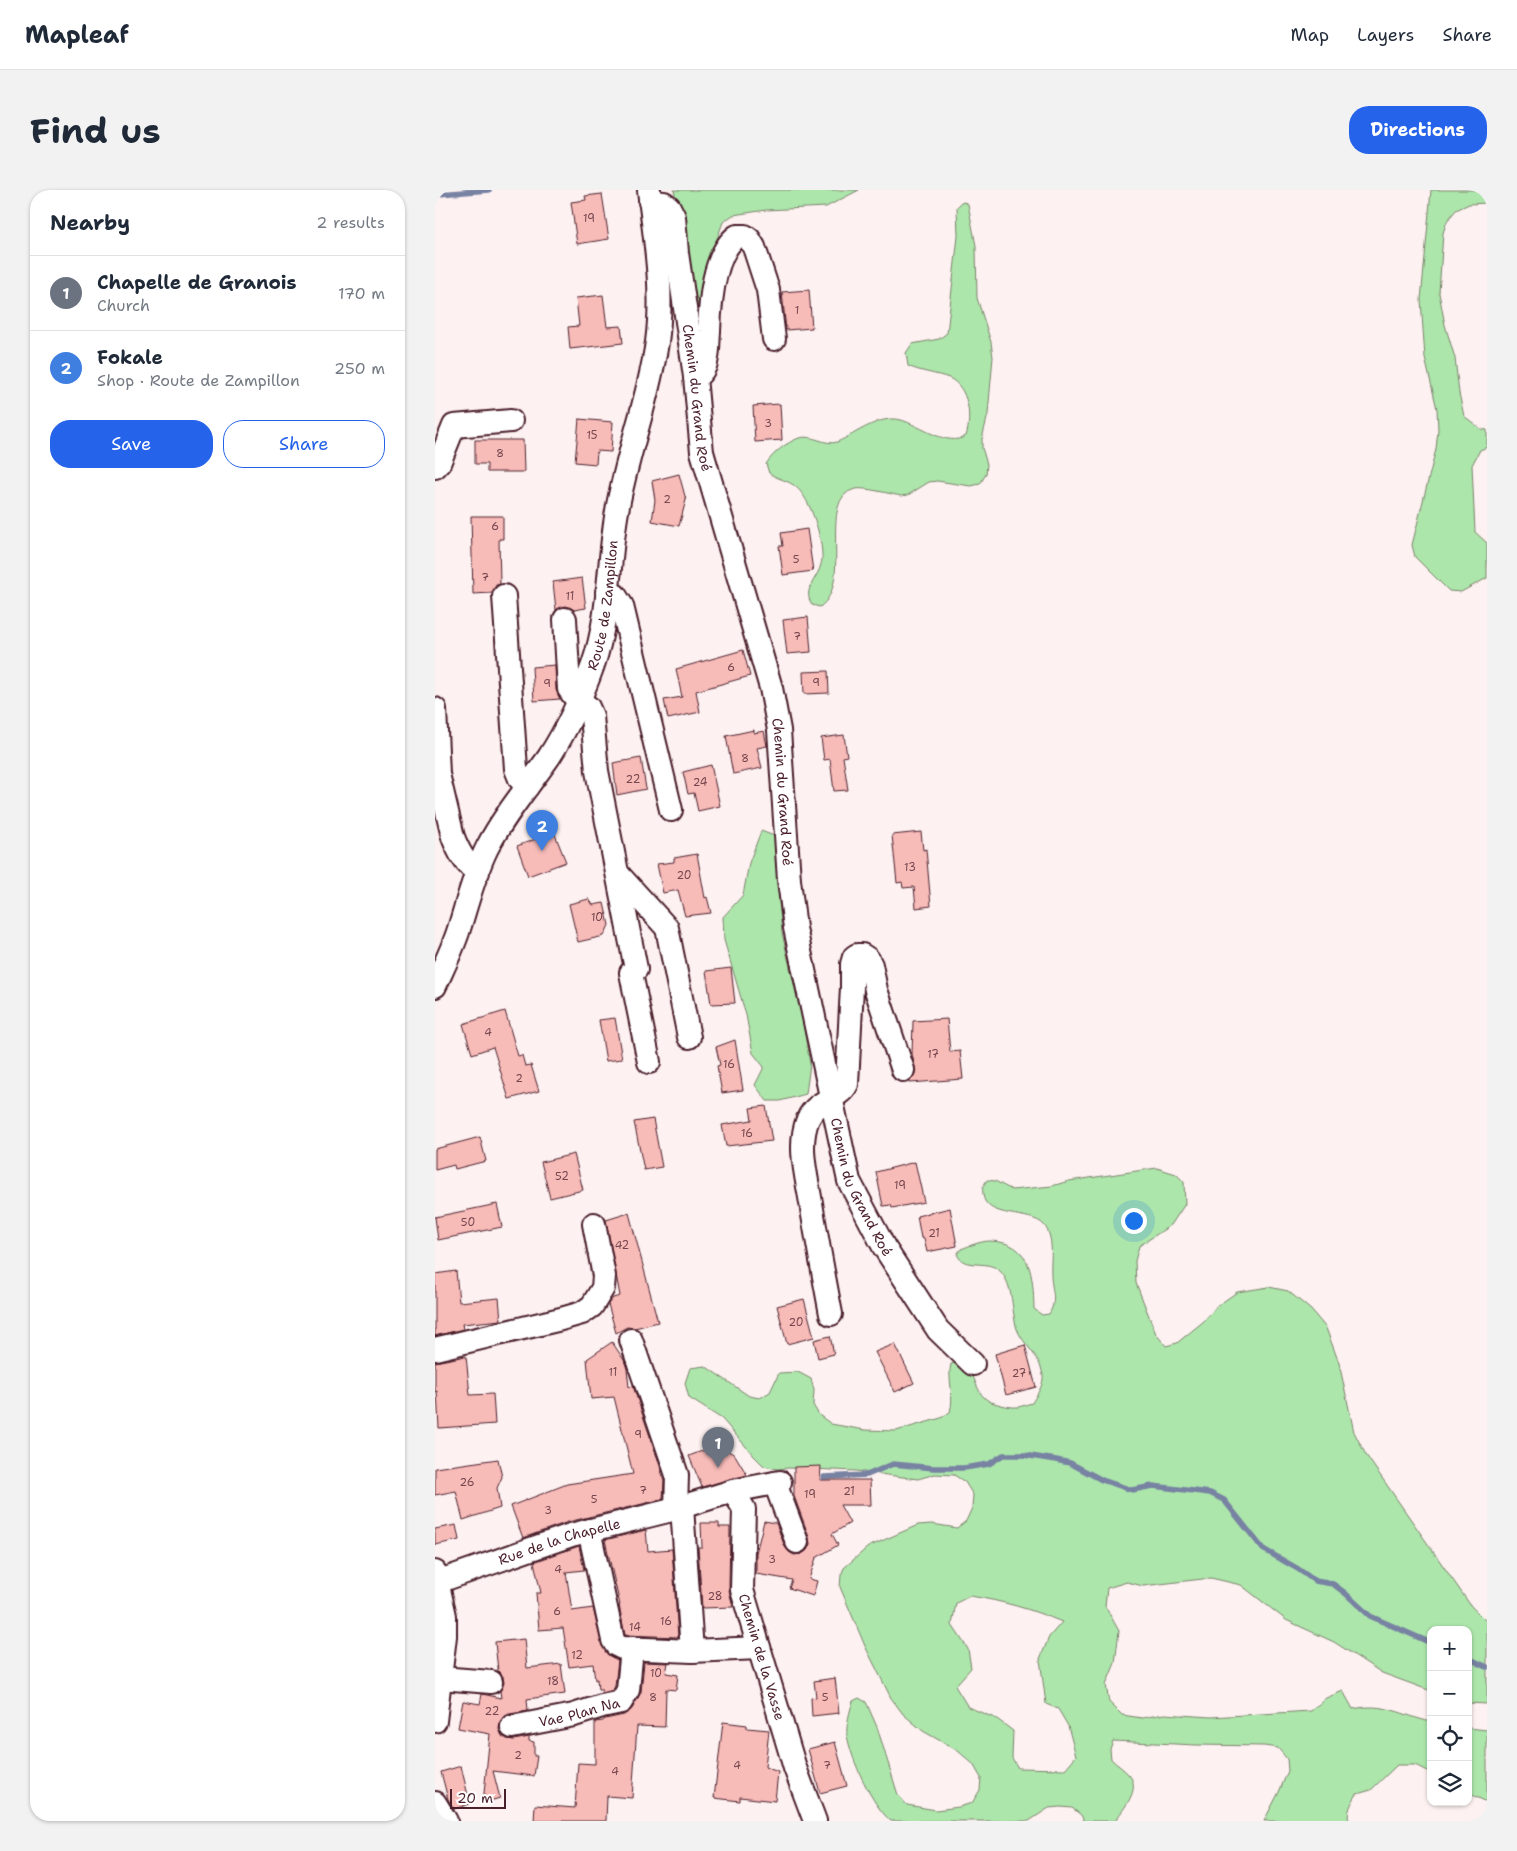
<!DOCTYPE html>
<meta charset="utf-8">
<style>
body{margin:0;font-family:"Shantell Sans",sans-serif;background:#f2f2f3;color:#1f2937}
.controls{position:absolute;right:15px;bottom:15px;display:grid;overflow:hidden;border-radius:10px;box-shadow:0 1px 4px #0004}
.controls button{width:45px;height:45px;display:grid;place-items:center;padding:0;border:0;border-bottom:1px solid #e0e1e3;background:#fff;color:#1f2937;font:25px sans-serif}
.scale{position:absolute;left:15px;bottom:12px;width:56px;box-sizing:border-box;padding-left:5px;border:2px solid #4a1f2b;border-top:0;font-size:14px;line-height:18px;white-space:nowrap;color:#4a1f2b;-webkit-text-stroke:4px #fff;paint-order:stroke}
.you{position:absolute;left:698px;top:1030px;width:18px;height:18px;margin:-12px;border:4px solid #fff;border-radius:50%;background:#1a73e8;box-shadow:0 0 0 8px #1a73e833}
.badge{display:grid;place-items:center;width:32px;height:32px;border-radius:50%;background:#2563eb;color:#fff;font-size:16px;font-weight:700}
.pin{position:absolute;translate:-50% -41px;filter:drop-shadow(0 1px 2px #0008)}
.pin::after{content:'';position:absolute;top:26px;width:18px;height:15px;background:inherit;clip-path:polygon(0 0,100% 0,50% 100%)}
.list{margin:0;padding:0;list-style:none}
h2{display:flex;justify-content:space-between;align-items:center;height:65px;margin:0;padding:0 20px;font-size:21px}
h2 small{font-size:16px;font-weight:400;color:#747a83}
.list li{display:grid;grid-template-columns:32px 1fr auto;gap:15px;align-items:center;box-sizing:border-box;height:75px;padding:0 20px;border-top:1px solid #e0e1e3}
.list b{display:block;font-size:19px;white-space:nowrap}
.list p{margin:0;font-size:16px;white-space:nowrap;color:#747a83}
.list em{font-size:16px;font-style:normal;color:#747a83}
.actions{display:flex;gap:10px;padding:15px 20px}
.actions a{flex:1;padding:11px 0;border:1px solid #2563eb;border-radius:20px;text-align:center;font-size:18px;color:#2563eb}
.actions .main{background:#2563eb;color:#fff}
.icon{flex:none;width:28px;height:28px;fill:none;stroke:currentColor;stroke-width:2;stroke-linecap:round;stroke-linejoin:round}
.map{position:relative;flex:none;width:1052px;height:1631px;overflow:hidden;border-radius:20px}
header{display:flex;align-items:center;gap:30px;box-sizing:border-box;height:70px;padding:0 25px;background:#fff;border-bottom:1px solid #e0e1e3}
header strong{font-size:24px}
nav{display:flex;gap:28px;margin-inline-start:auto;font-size:18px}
.intro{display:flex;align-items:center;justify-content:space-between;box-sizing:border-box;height:120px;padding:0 30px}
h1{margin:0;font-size:35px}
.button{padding:12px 22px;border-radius:20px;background:#2563eb;color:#fff;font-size:18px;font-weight:700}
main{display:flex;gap:30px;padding:0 30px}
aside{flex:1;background:#fff;border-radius:20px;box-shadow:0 1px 4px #0004}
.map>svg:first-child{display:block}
</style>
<header>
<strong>Mapleaf</strong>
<nav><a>Map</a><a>Layers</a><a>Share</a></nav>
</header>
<div class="intro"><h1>Find us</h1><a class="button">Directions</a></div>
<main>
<aside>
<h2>Nearby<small>2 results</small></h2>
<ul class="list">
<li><span class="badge" style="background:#6b7280">1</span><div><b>Chapelle de Granois</b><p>Church</p></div><em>170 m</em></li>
<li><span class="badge" style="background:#3f7fe0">2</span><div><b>Fokale</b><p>Shop · Route de Zampillon</p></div><em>250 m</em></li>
</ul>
<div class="actions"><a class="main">Save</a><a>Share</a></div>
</aside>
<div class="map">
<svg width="1052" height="1631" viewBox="0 0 1052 1631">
<rect width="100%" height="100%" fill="#fdf1f1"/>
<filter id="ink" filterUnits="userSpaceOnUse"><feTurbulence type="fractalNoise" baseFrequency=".02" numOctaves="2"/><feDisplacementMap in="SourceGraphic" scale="10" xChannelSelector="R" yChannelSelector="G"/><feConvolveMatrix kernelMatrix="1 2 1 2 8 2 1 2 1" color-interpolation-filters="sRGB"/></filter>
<g filter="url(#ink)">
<g fill="#ace6ab" stroke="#7b826b" fill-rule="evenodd">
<polygon points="239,0 424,0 391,17 331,20 298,25 288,32 275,68 265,153 246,30"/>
<polygon points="996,0 1052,0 1052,13 1034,14 1021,20 1012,31 1008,43 1004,103 1010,135 1020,168 1024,203 1029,226 1046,239 1052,240 1052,257 1045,260 1037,275 1040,342 1052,353 1052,388 1026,402 1014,401 980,367 977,355 1001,259 1003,240 1002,219 990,168 986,110"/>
<path d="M529 12 533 14 541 56 542 108 556 152 558 167 553 224 547 249V258L552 274 551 284 545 294 536 296 502 291 494 292 473 305 466 306C456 304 429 297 420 299 381 308 419 393 385 417L377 415C366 397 385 389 387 369 388 350 376 309 361 297 353 290 342 289 334 283L331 274C339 262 351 253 364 248 377 244 391 256 402 252 421 244 445 224 466 230 485 235 512 258 531 246 537 228 534 197 514 188 500 183 486 182 473 176L471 163 477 154 504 149 512 143 523 46 522 17 526 13Z"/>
<polygon points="326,641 347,649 348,669 343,701 347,743 368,833 375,874 371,904 345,911 332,911 320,895 329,877 318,863 311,825 289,750 288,727 308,705 314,673"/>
<path d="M722 978 741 984 749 992 750 1014 736 1035 704 1056 700 1071 701 1093 721 1144 731 1156 742 1153 769 1131 782 1116 802 1102 834 1097 853 1101 876 1120 891 1138 904 1173 919 1242 931 1265 1036 1416 1052 1432V1514L1033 1513V1440H996V1501L947 1483 899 1452 851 1430 806 1395 776 1388 708 1396 692 1392 672 1398 670 1416 684 1441 680 1473 671 1495 674 1512 687 1525 707 1528 729 1524 776 1527 876 1521 891 1508 908 1501 918 1519C950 1512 966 1525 996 1532V1583L980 1575H962L936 1600 922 1604C917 1612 911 1622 914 1631H829L844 1602 853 1581 852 1569 843 1558 829 1556 761 1555 678 1551 675 1559 676 1569C682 1575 689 1579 694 1585 707 1599 688 1619 680 1631H649L646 1625 637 1618 625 1617 614 1618 594 1631H456C437 1616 416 1569 412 1545 411 1534 415 1521 418 1511L424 1508 431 1512 442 1537 463 1605 472 1615 501 1620 524 1617 537 1613 545 1600 546 1588 538 1574 523 1561 488 1541 468 1524 456 1508 430 1456 405 1397 406 1385 409 1378 433 1357 483 1335 497 1334 522 1338 531 1331 537 1318 538 1305 530 1292 519 1285 500 1284 483 1289 421 1281 354 1278 342 1279 329 1276 319 1266 287 1229 254 1208 250 1193 255 1178 270 1176 314 1206 325 1208 335 1202 344 1183 363 1182 376 1189 379 1200 378 1215 384 1225 396 1234 430 1240 461 1241 506 1228 515 1222C520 1204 512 1189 516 1174 540 1166 537 1199 551 1209 555 1213 576 1218 582 1217 586 1217 592 1214 597 1213 602 1204 609 1195 608 1185 605 1165 588 1155 582 1139 576 1121 579 1095 565 1081 551 1068 529 1081 522 1064L526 1059C534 1056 546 1051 555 1051 597 1052 598 1086 599 1119L607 1125 614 1124C623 1109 616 1100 616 1084 615 1069 620 1048 609 1035 596 1020 550 1030 548 1004 547 997 548 996 552 990L560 991 577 1000 617 996 634 991ZM535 1406C567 1411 596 1419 627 1432L614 1447 605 1469 611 1514 623 1519 633 1536 641 1566 630 1579 583 1578 577 1568 578 1541 562 1529 533 1517 520 1496 536 1478 533 1459 517 1435 521 1413Z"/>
<polygon points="1033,1538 1052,1540 1052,1612 1033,1603"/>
</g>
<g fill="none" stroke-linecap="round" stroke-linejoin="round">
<g stroke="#7882a2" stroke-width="5.5">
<polyline points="4,4 54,0"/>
<polyline points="389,1287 432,1285 458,1274 499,1278 529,1278 554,1274 568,1265 589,1265 621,1270 635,1273 667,1290 697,1300 718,1296 775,1303 789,1310 828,1359 863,1379 880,1391 898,1394 910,1403 935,1426 996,1453"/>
<polyline points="1033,1468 1052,1477"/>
</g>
</g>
<g fill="#f7bbb8" stroke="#4a1f2b">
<polygon points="167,4 174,49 142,54 136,12 151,10 150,6"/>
<polygon points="374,100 377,138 351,140 347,102"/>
<polygon points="168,105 172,137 186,136 188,153 135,159 133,137 144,136 141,108"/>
<polygon points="345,214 347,250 320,252 318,216"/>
<polygon points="144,229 178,232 176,262 162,261 161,274 140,272"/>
<polygon points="40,250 88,250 89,282 52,282 52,274 40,274"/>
<polygon points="244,284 251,310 244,336 217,331 220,310 217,291"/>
<polygon points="36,326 68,326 68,349 64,349 65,394 61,395 57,403 38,404"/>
<polygon points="372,339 378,381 348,385 344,356 348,356 346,343"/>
<polygon points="147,388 151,418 139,420 130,416 121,420 118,392"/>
<polygon points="373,427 376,462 352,464 348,430"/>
<polygon points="308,460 315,486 261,501 265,522 233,529 229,510 247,507 241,479"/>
<polygon points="120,475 121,500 125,509 99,511 97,477"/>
<polygon points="393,481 394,503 369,504 368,482"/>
<polygon points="319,540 319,543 329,541 332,556 322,558 327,578 298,584 291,546"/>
<polygon points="409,545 412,566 408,567 413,600 399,601 395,569 389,570 386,548"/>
<polygon points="206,568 211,599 182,605 178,573"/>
<polygon points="276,575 285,616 263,621 259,603 253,604 248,582"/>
<polygon points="119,642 131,672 93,686 82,656"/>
<polygon points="486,642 488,660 491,659 496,716 481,718 479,697 468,698 467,692 462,693 457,645"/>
<polygon points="262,664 270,708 272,707 276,723 250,726 243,700 228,703 222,674 239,672 239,668"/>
<polygon points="154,709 158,715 169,713 174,735 169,746 143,752 134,714"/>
<polygon points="296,778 300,813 276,814 271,781"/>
<polygon points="70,821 83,866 87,865 90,876 96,875 104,901 74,909 58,857 37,864 28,834"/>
<polygon points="180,828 187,869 171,871 164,830"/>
<polygon points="512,829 515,862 525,861 528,889 475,893 475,891 481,882 477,864 478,831"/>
<polygon points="300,850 308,900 287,903 282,876 285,875 281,857"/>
<polygon points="331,916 337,951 291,956 287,935 317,930 315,918"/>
<polygon points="218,929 227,977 209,980 199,932"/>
<polygon points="45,947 51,971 20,979 19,975 0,980 0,959"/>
<polygon points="139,964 148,1000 115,1008 106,972"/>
<polygon points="480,972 489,1012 457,1018 456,1015 448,1016 441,982"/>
<polygon points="62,1014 67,1037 3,1050 0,1027"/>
<polygon points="515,1018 522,1056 492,1062 489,1049 486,1048 482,1026"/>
<polygon points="194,1023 223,1132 200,1138 192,1137 181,1143 173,1114 178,1108 185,1106 171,1030"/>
<polygon points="21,1081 24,1112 64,1108 66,1130 27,1134 28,1139 0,1146 0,1084"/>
<polygon points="369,1109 379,1147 352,1154 342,1116"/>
<polygon points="395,1146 399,1164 383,1168 379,1150"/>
<polygon points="177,1152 189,1170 192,1179 194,1197 198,1196 225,1276 229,1291 228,1309 133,1332 88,1348 76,1316 132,1294 198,1284 179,1207 156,1209 152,1169"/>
<polygon points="460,1154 479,1193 460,1202 440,1162"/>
<polygon points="590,1155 601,1197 571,1205 560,1164"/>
<polygon points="31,1166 35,1205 58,1204 60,1234 4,1238 2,1201 0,1202 0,1172"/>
<polygon points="283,1255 300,1265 312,1285 267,1297 254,1266"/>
<polygon points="63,1269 67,1287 62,1298 65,1318 28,1330 21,1301 0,1305 0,1278"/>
<polygon points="386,1276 385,1290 435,1290 436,1315 405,1315 415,1333 397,1344 403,1355 381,1368 374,1389 382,1391 378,1406 354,1398 357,1390 321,1384 321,1363 329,1331 341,1333 350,1357 354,1362 359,1365 366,1364 372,1360 375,1354 374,1347 359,1306 359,1277"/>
<polygon points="266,1333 284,1333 284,1337 295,1337 294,1400 298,1417 267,1418 263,1357 267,1357"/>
<polygon points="21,1335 24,1350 0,1355 0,1339"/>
<polygon points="211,1340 213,1361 237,1359 243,1447 190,1445 184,1415 185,1415 170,1350"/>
<polygon points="144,1356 149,1380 131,1382 137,1421 158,1418 167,1456 175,1466 183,1470 180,1496 178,1500 167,1503 167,1500 163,1500 162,1489 160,1490 158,1474 134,1477 128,1438 104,1440 101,1403 106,1403 99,1372"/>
<polygon points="89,1449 92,1478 126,1474 130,1504 92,1509 93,1521 74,1524 68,1527 65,1532 64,1539 67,1546 72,1549 79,1550 94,1547 94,1551 99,1552 99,1566 102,1566 99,1586 58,1581 65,1608 48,1613 55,1544 23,1538 28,1511 45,1514 47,1504 66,1508 65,1501 69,1493 68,1486 63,1481 60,1452"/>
<polygon points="209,1472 233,1473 231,1483 243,1485 241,1500 231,1499 230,1537 202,1536 197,1608 172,1606 171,1631 99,1631 100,1615 140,1618 143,1573 160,1574 160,1532 168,1531 170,1529 189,1525 197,1519 206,1502"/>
<polygon points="400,1488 404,1523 377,1526 376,1508 381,1507 379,1491"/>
<polygon points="288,1532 312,1535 312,1538 334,1540 330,1577 343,1582 340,1611 305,1607 305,1611 279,1608"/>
<polygon points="400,1552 412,1596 385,1603 373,1559"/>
<polygon points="26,1576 35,1614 19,1619 13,1609 6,1582"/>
</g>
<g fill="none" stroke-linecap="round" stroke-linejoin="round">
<g stroke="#4a1f2b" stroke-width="26">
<g id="minor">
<path id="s1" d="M215 12 229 13 234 17 239 27 242 63 260 187 267 262 336 498 344 540 354 690 360 738 414 991 449 1057 503 1140 538 1174"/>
<path d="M260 187C265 185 268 181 270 176 274 165 273 152 274 141 275 113 278 64 302 46H310L314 49 319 57 333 100 339 149"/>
<polyline points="0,277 4,273 19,236 76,231"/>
<polyline points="172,402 180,405 187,416 236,620"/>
<polyline points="69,406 81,579 85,589 92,597"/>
<polyline points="130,429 134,499 138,505 153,517 157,526 162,581 201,779 196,783 214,872"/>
<path d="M0 519 3 584 18 647C23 660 30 675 43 682"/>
<polyline points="183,684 232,738 254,847"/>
<path id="s2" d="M0 796C8 778 17 760 23 742 32 714 39 684 52 658 69 625 93 597 114 567 132 539 147 506 158 475 175 426 173 371 182 321 192 263 214 209 222 152 229 101 220 50 214 0"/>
<path d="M396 1124C389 1087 382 1050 376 1013 372 988 362 955 373 929 382 909 404 910 412 894L417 797V774L419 767 422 765H427L433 769 436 775 441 800 468 880"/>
<polyline points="196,1150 242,1285 241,1319"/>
<polyline points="0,1159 126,1129 147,1123 157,1116 168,1098 169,1086 159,1034"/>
<polyline points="340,1293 362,1352"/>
<path id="s3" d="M298 1301 309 1319 307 1400 360 1578 380 1631"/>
<polyline points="247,1317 257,1461"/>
<polyline points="154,1340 178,1450 181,1455 187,1458 257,1461 324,1458"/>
<polyline points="0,1382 10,1426 10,1446 0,1531"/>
<path id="s4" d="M2 1392 136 1345 233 1321 298 1301 345 1292"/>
<polyline points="5,1488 56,1492"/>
<path id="s5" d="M77 1537 139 1525 167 1516 186 1512 193 1500 197 1458"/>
<polyline points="0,1613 11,1631"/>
</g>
</g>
<use href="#minor" stroke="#fff" stroke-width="22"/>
</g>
</g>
<g text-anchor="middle" stroke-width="4.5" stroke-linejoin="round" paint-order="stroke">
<g font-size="11" fill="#75464e">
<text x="154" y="32">19</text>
<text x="362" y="124">1</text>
<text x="333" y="237">3</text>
<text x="157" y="249">15</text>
<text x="65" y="267">8</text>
<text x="232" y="313">2</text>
<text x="60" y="340">6</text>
<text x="361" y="373">5</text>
<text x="50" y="391">7</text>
<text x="135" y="410">11</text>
<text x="362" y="450">7</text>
<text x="296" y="481">6</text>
<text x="381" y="496">9</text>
<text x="112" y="497">9</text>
<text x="310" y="572">8</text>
<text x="198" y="593">22</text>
<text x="265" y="596">24</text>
<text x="475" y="681">13</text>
<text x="249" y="689">20</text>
<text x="162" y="731">10</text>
<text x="53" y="846">4</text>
<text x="498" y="868">17</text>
<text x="294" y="878">16</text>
<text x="84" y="892">2</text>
<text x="312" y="947">16</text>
<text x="127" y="990">52</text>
<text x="465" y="999">19</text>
<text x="33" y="1036">50</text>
<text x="499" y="1047">21</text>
<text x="187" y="1059">42</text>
<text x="361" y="1136">20</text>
<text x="178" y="1186">11</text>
<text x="584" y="1187">27</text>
<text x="203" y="1248">9</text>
<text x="32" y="1296">26</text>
<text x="208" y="1304">7</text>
<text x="414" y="1305">21</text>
<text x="375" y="1308">19</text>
<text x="159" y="1313">5</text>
<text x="113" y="1324">3</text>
<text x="337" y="1373">3</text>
<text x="123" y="1383">4</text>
<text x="280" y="1410">28</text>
<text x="122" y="1425">6</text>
<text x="231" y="1435">16</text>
<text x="200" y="1441">14</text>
<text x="142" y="1469">12</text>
<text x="221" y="1487">10</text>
<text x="118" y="1495">18</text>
<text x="218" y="1511">8</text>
<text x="390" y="1511">5</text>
<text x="57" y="1525">22</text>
<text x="83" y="1569">2</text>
<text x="302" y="1579">4</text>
<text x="392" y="1579">7</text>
<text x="180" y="1585">4</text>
</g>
<g font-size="14" fill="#4a1f2b" stroke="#fff">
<text dy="5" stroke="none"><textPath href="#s1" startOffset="214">Chemin du Grand Roé</textPath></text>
<text dy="5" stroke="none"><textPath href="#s2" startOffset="421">Route de Zampillon</textPath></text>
<text dy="5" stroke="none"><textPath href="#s1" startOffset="619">Chemin du Grand Roé</textPath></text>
<text dy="5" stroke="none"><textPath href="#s1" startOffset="1024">Chemin du Grand Roé</textPath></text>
<text dy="5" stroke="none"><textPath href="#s4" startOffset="129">Rue de la Chapelle</textPath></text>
<text dy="5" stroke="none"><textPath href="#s3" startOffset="172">Chemin de la Vasse</textPath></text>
<text dy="5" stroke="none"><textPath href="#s5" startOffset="69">Vae Plan Na</textPath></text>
</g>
</g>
</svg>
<div class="controls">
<button>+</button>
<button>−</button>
<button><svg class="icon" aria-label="locate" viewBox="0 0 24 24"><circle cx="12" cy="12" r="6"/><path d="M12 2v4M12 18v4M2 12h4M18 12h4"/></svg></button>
<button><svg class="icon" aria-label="layers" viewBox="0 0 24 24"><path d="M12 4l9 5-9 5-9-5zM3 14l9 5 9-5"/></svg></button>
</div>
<div class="scale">20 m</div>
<div class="you"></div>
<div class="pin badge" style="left:283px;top:1278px;background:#6b7280">1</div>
<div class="pin badge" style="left:107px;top:661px;background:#3f7fe0">2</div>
</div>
</main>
